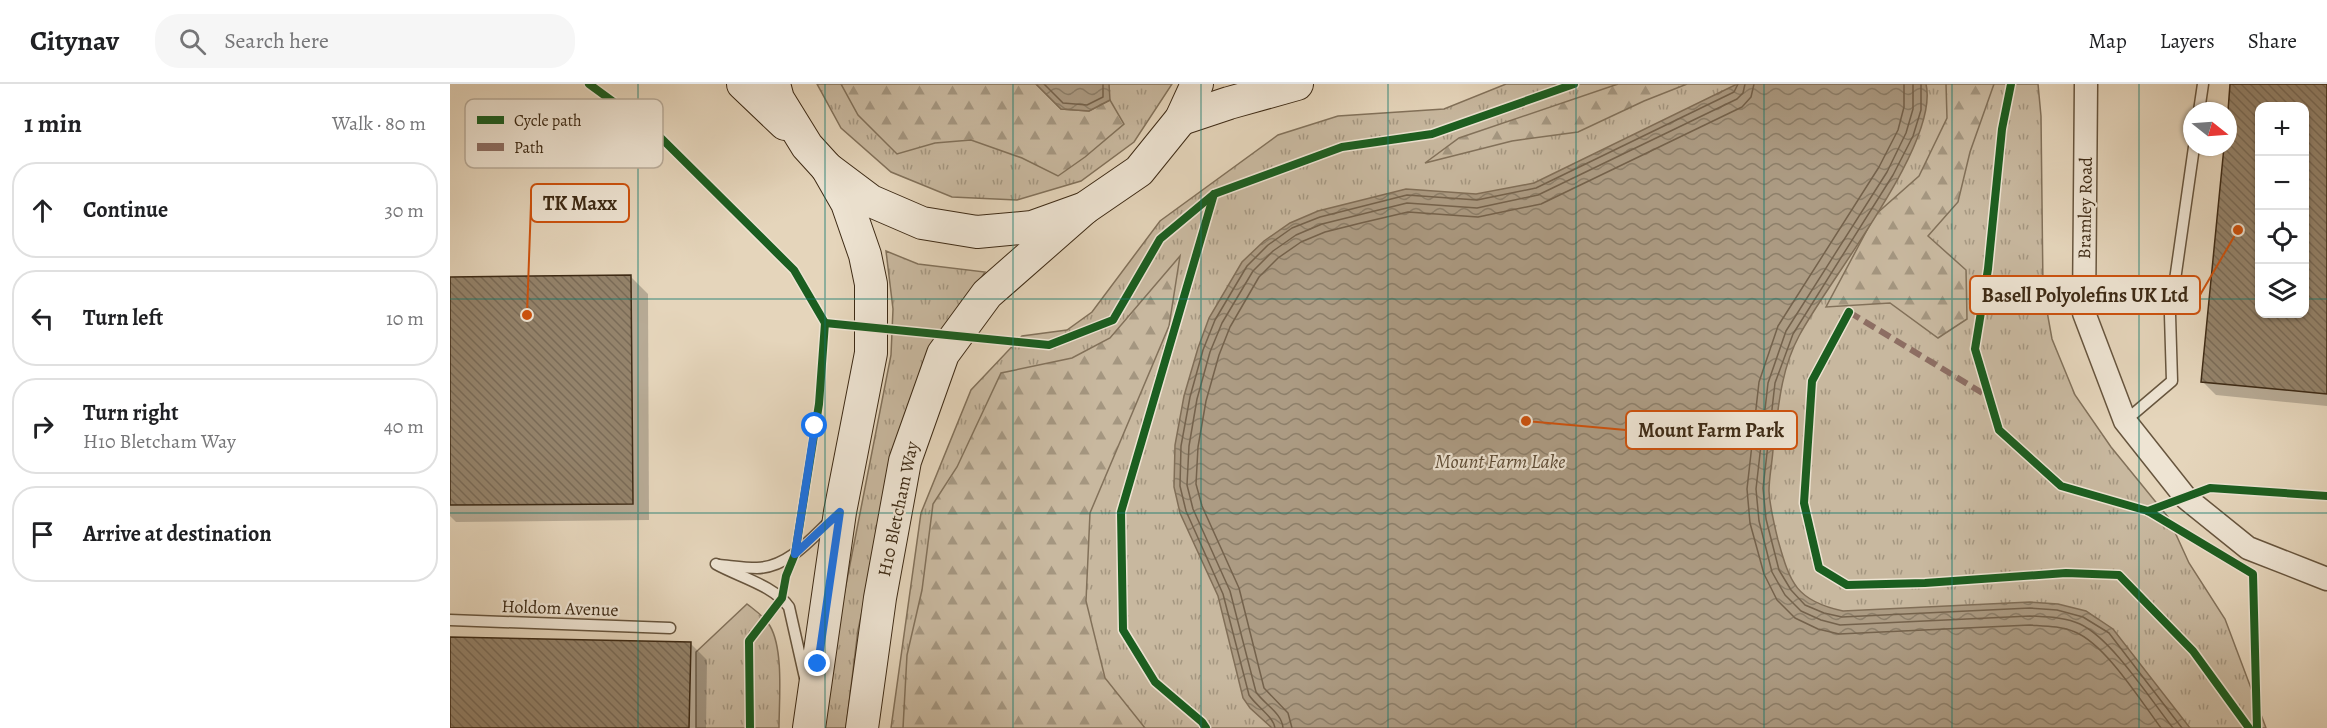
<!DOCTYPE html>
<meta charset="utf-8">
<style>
body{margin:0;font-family:Alegreya,serif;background:#f6f6f6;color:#202124}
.controls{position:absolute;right:18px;top:18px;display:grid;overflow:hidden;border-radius:12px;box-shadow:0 2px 4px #0004}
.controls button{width:54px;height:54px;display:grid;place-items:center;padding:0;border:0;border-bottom:2px solid #e0e0e0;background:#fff;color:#202124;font:30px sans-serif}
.compass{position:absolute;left:1733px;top:18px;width:54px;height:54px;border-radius:50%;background:#fff;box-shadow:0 2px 4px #0004;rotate:107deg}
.stop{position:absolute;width:18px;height:18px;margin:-14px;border:4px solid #1a73e8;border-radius:50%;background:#fff}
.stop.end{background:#1a73e8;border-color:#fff;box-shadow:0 2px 6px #0008}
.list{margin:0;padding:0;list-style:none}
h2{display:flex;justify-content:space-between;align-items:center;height:78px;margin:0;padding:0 24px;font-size:26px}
h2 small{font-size:20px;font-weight:400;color:#757577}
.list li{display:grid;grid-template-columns:39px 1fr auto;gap:18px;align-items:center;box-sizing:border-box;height:96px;margin:0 12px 12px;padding:0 12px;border:2px solid #e0e0e0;border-radius:24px}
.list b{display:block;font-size:22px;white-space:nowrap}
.list p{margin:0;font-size:20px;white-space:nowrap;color:#757577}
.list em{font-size:20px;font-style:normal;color:#757577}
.icon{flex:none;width:33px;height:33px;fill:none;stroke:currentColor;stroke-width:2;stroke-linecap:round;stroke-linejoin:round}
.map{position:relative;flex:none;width:1877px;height:644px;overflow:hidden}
header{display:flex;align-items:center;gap:36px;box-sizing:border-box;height:84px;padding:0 30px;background:#fff;border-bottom:2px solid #e0e0e0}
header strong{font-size:28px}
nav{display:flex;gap:33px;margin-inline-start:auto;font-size:21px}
.search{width:420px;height:54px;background:#f6f6f6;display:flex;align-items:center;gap:15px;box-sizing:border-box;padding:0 21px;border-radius:24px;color:#757577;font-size:22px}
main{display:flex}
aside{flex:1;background:#fff}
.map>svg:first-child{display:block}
</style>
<header>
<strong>Citynav</strong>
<div class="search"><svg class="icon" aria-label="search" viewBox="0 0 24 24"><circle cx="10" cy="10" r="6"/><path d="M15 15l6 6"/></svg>Search here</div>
<nav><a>Map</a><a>Layers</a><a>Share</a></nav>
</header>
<main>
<aside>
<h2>1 min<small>Walk · 80 m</small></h2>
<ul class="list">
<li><svg class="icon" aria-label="ahead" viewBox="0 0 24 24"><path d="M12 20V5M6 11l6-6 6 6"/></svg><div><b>Continue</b></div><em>30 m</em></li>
<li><svg class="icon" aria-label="left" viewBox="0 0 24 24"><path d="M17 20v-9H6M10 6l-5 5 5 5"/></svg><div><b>Turn left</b></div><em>10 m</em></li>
<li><svg class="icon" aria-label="right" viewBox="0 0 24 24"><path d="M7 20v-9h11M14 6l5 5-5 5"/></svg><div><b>Turn right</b><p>H10 Bletcham Way</p></div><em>40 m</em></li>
<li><svg class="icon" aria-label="arrive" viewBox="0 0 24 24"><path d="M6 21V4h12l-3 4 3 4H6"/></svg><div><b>Arrive at destination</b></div></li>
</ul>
</aside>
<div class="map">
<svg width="1877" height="644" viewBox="0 0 1877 644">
<defs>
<pattern id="grass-tufts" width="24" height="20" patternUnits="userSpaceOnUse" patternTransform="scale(1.5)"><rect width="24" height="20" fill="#c8b89f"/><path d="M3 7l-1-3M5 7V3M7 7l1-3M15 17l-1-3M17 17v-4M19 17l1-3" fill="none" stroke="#a49680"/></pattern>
<pattern id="forest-firs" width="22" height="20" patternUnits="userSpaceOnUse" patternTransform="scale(1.5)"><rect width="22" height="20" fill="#c8b89f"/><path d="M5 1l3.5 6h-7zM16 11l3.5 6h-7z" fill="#a49680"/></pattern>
<pattern id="water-waves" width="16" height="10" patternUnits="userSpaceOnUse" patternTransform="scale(1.5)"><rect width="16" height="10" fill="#ac9b83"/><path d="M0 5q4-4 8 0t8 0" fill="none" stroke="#8d7f6a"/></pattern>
<pattern id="building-back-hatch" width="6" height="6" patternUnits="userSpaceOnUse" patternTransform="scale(1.5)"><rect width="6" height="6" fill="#94836b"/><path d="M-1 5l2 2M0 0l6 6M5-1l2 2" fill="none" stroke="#7a6b57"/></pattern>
</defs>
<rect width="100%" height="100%" fill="#e5d5bb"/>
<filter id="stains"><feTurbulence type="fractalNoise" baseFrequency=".00333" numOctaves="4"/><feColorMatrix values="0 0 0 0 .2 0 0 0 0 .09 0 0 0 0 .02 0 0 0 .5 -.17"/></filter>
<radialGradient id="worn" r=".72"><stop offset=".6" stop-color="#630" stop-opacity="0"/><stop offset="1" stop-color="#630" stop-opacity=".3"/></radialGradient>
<g fill="url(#grass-tufts)" stroke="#82715a" stroke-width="1.5">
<polygon points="367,0 722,0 684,58 631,97 567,116 502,113 441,88 391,44"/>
<polygon points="1056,0 1588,0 1591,32 1593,205 1602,255 1625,311 1661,363 1718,433 1739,479 1775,535 1816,644 441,644 471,429 521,306 572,252 617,246 642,228 710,137 828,51 888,32 994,25"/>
<polygon points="436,167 468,180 535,188 479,276 453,340 408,546 396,644 374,644 384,562 441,271 443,225"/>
<path d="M297 520C306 527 314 532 320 542 334 566 329 617 329 644H246V568Z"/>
</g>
<g fill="url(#forest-firs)" stroke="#82715a" stroke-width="1.5">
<polygon points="391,0 586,0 611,25 639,27 660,16 674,40 635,73 608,92 572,74 521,56 485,59 447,70 408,31"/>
<polygon points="1168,0 1237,0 1194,17 1128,48 1062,57 975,79 1009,54"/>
<polygon points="1496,0 1544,0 1520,68 1508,118 1478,152 1516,186 1517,235 1488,254 1440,219 1376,223 1425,131 1469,92 1497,34"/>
<polygon points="730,172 719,242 640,429 636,517 655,594 695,644 453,644 457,571 472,506 483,420 507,383 551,289 622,274 660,254"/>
</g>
<g fill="url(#water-waves)" stroke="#806e57" stroke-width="1.5">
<polygon points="586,0 659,0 660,16 639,27 611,25"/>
<path d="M1287 0H1476C1490 60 1379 195 1349 252 1330 287 1328 328 1323 366 1322 380 1319 394 1319 407 1320 424 1324 440 1328 456 1340 499 1346 517 1393 527L1580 518 1608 520 1636 527 1663 545 1740 644H822L800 624 793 614 768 512 730 429 724 403 725 361 734 312 748 264 759 234 792 178 814 157 840 139 868 127 956 105 1026 110 1084 99Z"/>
</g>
<g fill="#0003" fill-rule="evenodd">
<path d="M1782 0H1877V322L1766 311 1753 298 1776 63H1778ZM1810 22H1854V230H1810Z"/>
<polygon points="181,193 198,210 199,436 6,438 0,432 0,194"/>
<polygon points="0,555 240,559 257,576 256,644 0,644"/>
</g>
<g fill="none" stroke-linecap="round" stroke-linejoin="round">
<g stroke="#74624c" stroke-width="1.5">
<polyline points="594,0 613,19 637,21 653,13 653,0"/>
<path d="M1454 0V23L1448 46 1429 83 1328 242 1309 298 1297 405 1300 439 1314 490 1327 516 1345 534 1368 545 1389 550 1580 541C1595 542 1611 542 1625 548 1655 560 1691 617 1711 644"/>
<path d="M1463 0V25L1456 49 1437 88 1336 247 1318 299 1306 405 1309 437 1322 488 1335 511 1351 527 1371 536 1390 541 1580 532C1597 533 1615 533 1630 540 1662 555 1700 615 1723 644"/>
<polyline points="1471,0 1471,26 1463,52 1443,91 1343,250 1325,299 1313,404 1316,435 1329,486 1341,506 1355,521 1374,529 1392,533 1580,524 1607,526 1633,533 1659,549 1732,644"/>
<path d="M825 644C823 632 806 622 799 611L773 510 736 427 730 402 731 362 740 313 753 266 765 236 797 182 818 161 842 144 870 133 957 111 1027 116 1086 104 1284 8 1288 0"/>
<path d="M833 644C832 629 814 620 806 608L780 507 743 425 737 401 739 362 747 315 760 268 772 239 803 187 823 167 846 151 872 140 957 119 1027 124 1088 111 1287 15 1293 9 1295 0"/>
<polyline points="842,644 838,629 814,604 789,504 752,422 746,400 748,363 756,317 769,271 780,243 809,193 828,174 851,158 875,148 911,139 958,128 1028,133 1091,120 1292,23 1301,13 1304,0"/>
</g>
</g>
<g fill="url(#building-back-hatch)" stroke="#3d2a15" stroke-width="1.5" fill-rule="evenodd">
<path d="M1780 0H1877V310L1751 298 1774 63H1778V27ZM1810 22H1854V230H1810Z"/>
<polygon points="181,191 183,420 0,421 0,193"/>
<polygon points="0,553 241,558 239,644 0,644"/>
</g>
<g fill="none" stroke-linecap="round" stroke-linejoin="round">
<g stroke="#67553e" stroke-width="13">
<g id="lane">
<polyline points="1749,27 1753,0"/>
<polyline points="1675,337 1722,297 1720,231 1744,63"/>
<path d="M266 480C289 493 323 501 339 523L355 594"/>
<path d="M269 481C281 482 294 484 307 484 338 483 360 456 381 436"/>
<polyline points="0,536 220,544"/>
</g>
</g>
<g stroke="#67553e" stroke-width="25">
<polyline id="street" points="1636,0 1634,229 1675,337 1736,414 1798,464 1877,495"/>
</g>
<g stroke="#3d2a15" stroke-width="34">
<g id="secondary">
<polyline points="293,0 335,40"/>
<polyline points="324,0 328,15 357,62 377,84 421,117 472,139 527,148 582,143 635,124 689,87 731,35 747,0"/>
<polyline points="731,35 779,19 847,0"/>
<polyline points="359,644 390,428 421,269 421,200 415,171 397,119 377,84"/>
<polyline points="412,644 430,514 455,377 493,270 537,210 635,124"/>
</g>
</g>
<use href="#lane" stroke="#eee4d3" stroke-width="10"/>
<use href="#street" stroke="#eee4d3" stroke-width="22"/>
<use href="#secondary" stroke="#eee4d3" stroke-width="32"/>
<polyline stroke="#8d6e63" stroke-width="6" stroke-dasharray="12 6" stroke-linecap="butt" points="1399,228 1539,313"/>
<g stroke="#eee4d3" stroke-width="11">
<g id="cycleway">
<polyline points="139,0 206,49 344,186 375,239 369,320 345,470 336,492 332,514 299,557 300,644"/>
<polyline points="1561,0 1552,45 1538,185 1525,265 1549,346 1611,402 1698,427 1803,490 1807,644"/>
<polyline points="1399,228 1362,297 1354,419 1369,484 1397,501 1475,499 1616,489 1669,491 1743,567 1799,644"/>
<polyline points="375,239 599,261 663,236 710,155 764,110 892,63 982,50 1124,0"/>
<polyline points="1698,427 1760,404 1877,412"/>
<polyline points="756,644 752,638 705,598 673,546 671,428 764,110"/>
</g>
</g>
<use href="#cycleway" stroke="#1b5e20" stroke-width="8"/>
</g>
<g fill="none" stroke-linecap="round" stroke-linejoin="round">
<polyline stroke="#1a73e8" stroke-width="8" points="365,342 345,470 390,428 368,580"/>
</g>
<path fill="none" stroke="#0f766e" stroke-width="1.5" stroke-opacity="0.55" d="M188 0V644M375 0V644M563 0V644M751 0V644M938 0V644M1126 0V644M1314 0V644M1502 0V644M1689 0V644M0 215H1810M1854 215H1877M0 429H1877"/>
<g text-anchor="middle" stroke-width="4.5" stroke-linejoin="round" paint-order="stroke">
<g font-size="18" fill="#3d2a15" stroke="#eee4d3">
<text transform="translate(1635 124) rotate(-89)" y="6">Bramley Road</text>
<text transform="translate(448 425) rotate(-78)" y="6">H10 Bletcham Way</text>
<text transform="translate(110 524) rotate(2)" y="6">Holdom Avenue</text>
</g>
<g font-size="20" font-style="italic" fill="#5e4c36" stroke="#eee4d3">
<text x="1050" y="384">Mount Farm Lake</text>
</g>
</g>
<rect x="15" y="15" width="198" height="69" rx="9" fill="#eee4d3" stroke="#b9ac9a" stroke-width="1.5"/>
<rect x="27" y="32" width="27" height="8" fill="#1b5e20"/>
<rect x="27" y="59" width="27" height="8" fill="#8d6e63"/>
<g font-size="16" fill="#3d2a15">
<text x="64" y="42">Cycle path</text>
<text x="64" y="69">Path</text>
</g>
<path fill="none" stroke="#ce520d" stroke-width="2" d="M77 231L81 119M1788 146L1750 211M1076 337L1176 346"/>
<g fill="#ce520d" stroke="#eee4d3" stroke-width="2">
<circle cx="77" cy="231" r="6"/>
<circle cx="1788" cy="146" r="6"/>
<circle cx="1076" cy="337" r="6"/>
</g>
<g fill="#eee4d3" stroke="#ce520d" stroke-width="2">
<rect x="81" y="100" width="98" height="38" rx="6"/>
<rect x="1520" y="192" width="230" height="38" rx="6"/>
<rect x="1176" y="327" width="171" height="38" rx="6"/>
</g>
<g font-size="20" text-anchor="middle" font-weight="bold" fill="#3d2a15">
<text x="130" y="126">TK Maxx</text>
<text x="1635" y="218">Basell Polyolefins UK Ltd</text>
<text x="1261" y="353">Mount Farm Park</text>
</g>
<rect width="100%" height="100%" filter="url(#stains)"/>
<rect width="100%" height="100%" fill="url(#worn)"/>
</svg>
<div class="controls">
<button>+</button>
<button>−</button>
<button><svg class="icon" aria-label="locate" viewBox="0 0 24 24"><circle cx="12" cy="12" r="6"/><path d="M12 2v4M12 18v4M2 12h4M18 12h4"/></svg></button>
<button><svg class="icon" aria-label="layers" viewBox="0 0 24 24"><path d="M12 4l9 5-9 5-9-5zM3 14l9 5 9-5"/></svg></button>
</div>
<svg class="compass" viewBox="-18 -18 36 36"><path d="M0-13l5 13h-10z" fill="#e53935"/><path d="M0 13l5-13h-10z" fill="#757577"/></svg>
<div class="stop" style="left:365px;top:342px"></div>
<div class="stop end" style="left:368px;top:580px"></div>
</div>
</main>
